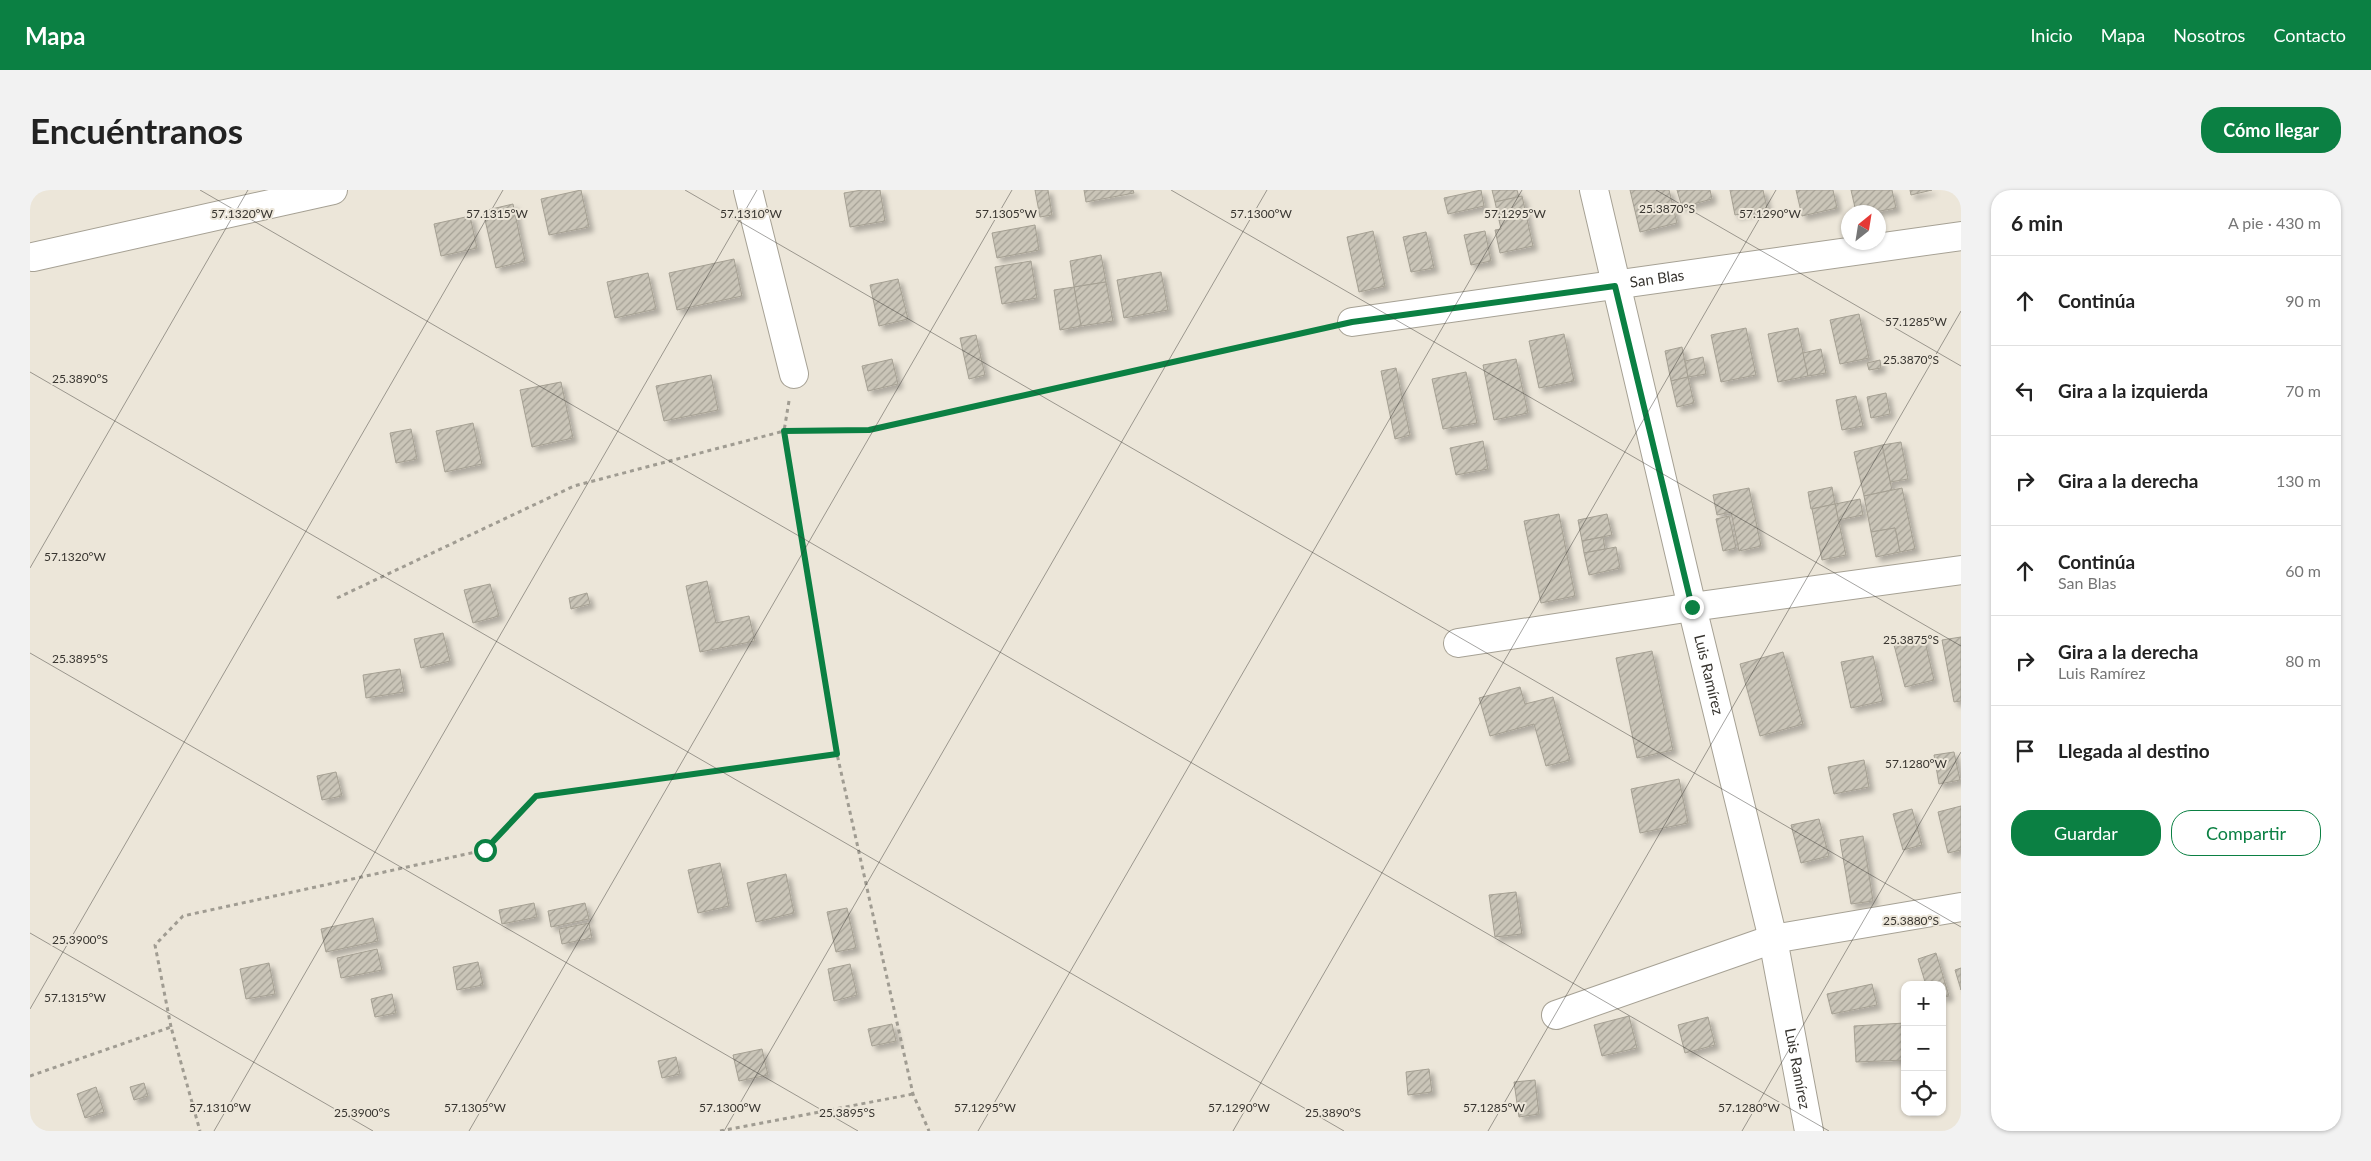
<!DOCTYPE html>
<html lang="es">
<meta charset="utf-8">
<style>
body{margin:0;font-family:Lato,sans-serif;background:#f2f2f2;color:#222}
.controls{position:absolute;right:15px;bottom:15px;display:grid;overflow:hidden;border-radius:10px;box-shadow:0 1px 4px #0004}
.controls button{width:45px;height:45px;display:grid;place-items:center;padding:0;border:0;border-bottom:1px solid #e0e0e0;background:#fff;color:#222;font:25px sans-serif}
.compass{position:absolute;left:1811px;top:15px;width:45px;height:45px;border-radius:50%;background:#fff;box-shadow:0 1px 4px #0004;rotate:30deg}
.stop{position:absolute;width:15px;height:15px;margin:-11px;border:4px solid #0b8043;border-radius:50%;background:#fff}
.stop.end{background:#0b8043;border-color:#fff;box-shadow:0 1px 5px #0008}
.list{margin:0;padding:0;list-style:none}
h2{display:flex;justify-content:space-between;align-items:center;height:65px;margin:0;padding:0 20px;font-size:21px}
h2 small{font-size:16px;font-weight:400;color:#767676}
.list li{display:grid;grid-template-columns:32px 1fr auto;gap:15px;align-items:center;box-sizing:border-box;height:90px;padding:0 20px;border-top:1px solid #e0e0e0}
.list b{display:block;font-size:19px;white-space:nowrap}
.list p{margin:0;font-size:16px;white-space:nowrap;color:#767676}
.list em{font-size:16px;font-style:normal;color:#767676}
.actions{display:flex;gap:10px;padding:15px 20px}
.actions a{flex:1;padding:11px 0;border:1px solid #0b8043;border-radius:20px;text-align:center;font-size:18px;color:#0b8043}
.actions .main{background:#0b8043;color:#fff}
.icon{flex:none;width:28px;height:28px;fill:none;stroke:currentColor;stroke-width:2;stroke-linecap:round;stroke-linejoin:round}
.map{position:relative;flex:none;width:1931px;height:941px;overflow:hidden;border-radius:20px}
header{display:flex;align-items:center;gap:30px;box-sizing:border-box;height:70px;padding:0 25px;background:#0b8043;color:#fff}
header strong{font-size:24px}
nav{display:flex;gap:28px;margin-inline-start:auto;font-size:18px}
.intro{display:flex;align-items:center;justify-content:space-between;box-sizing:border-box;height:120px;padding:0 30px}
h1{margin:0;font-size:35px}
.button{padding:12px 22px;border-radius:20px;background:#0b8043;color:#fff;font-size:18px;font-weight:700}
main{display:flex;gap:30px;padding:0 30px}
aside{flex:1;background:#fff;border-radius:20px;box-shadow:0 1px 4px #0004}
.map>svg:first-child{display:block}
</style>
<header>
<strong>Mapa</strong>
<nav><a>Inicio</a><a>Mapa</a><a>Nosotros</a><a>Contacto</a></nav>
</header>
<div class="intro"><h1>Encuéntranos</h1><a class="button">Cómo llegar</a></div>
<main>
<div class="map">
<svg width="1931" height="941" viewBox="0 0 1931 941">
<defs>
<pattern id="building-hatch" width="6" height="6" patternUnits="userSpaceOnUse" patternTransform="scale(1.25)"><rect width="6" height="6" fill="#cac5b8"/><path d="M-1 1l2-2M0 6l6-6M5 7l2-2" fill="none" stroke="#a5a196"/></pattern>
<filter id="shadow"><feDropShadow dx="4.5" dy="4.5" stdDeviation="2.5" flood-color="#0004"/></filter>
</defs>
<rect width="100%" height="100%" fill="#ece6d9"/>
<g fill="url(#building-hatch)" stroke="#a5a093" filter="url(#shadow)">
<polygon points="551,0 559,37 519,45 511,9"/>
<polygon points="832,0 850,0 855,31 820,37 814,3"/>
<polygon points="1005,0 1018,0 1022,25 1010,27"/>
<polygon points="1054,0 1103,0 1104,3 1056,12"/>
<polygon points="1451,0 1454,16 1418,24 1414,8"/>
<polygon points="1462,0 1487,0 1489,7 1465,12"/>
<polygon points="1600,0 1639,0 1647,33 1610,42"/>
<polygon points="1647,0 1680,0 1682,9 1652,17"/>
<polygon points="1700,0 1733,0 1737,18 1705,25"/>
<polygon points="1766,0 1803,0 1807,18 1772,26"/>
<polygon points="1821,0 1862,0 1866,18 1845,22 1826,22"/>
<polygon points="1880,0 1902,0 1881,5"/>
<polygon points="1492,6 1503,56 1470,63 1465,40 1471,39 1465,12"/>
<polygon points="483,14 495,71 466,78 453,21"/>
<polygon points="440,26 447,58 411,66 404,34"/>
<polygon points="1005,35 1009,60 967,68 962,43"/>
<polygon points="1343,41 1355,96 1329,102 1317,47"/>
<polygon points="1455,41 1461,71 1441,75 1434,45"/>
<polygon points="1396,42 1404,78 1381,82 1373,47"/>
<polygon points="1071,65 1076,92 1044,97 1040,71"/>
<polygon points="704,69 712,106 647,120 639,83"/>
<polygon points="1001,71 1007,108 972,114 965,77"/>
<polygon points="1131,82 1138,120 1094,128 1087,90"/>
<polygon points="618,83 626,119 585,128 577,92"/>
<polygon points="868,89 878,129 849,136 840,95"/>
<polygon points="1076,92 1083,131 1051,136 1044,97"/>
<polygon points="1044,97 1051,136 1030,140 1024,100"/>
<polygon points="1829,124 1839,168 1810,174 1800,130"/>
<polygon points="1716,138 1726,185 1691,192 1681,145"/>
<polygon points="1768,138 1778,186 1748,192 1738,144"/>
<polygon points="1534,144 1544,191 1509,198 1499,151"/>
<polygon points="946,145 955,185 939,189 930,148"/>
<polygon points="1652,157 1658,187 1641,191 1635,161"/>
<polygon points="1791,159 1796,183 1778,186 1773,163"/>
<polygon points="1673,167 1676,184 1658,187 1655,171"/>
<polygon points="862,169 868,194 838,201 832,176"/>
<polygon points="1486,169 1498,223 1464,230 1453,175"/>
<polygon points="1850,170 1851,178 1839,180 1837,173"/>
<polygon points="1366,178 1380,245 1365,249 1351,181"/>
<polygon points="1436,182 1447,233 1413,239 1402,189"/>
<polygon points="681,185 688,220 634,231 626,196"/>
<polygon points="1658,187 1664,213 1647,217 1641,191"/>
<polygon points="531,192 543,248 502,257 490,200"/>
<polygon points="1856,203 1860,224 1841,228 1837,207"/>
<polygon points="1826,206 1833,236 1812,240 1806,210"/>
<polygon points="443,233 452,274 415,282 406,241"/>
<polygon points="381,239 387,269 366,273 360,243"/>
<polygon points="1453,251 1458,279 1426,285 1420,258"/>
<polygon points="1871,252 1878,289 1860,292 1852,255"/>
<polygon points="1852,255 1862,300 1834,306 1824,262"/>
<polygon points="1802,297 1805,314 1781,319 1778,302"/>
<polygon points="1719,298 1731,356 1709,361 1701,322 1687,325 1683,305"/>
<polygon points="1872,298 1885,359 1870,362 1865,338 1841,342 1834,306"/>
<polygon points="1830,309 1833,325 1808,330 1805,314"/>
<polygon points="1805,314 1816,365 1792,370 1782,319"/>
<polygon points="1529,324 1545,406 1511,413 1494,331"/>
<polygon points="1577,324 1582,345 1552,351 1548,330"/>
<polygon points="1699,326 1706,358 1693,361 1686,329"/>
<polygon points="1865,338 1870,362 1846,367 1841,342"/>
<polygon points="1573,347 1575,359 1554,363 1552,351"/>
<polygon points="1586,357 1590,378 1559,385 1554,363"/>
<polygon points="677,391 686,433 719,426 725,451 670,462 656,396"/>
<polygon points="460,394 469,426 443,433 434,400"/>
<polygon points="557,403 560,414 541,419 539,408"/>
<polygon points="413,443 420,471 391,478 384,449"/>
<polygon points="1894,447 1904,490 1875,497 1864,455"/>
<polygon points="1931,447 1931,511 1924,512 1912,450"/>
<polygon points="1622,461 1643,560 1607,568 1586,468"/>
<polygon points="1753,462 1773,534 1730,546 1710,474"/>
<polygon points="1843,466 1853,511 1821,518 1811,472"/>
<polygon points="370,479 374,502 336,508 333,485"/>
<polygon points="1490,497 1495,514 1523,507 1540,570 1516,576 1504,534 1460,546 1449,508"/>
<polygon points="1924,562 1930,590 1909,594 1904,565"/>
<polygon points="1834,570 1839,597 1804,604 1798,577"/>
<polygon points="306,582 312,606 292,610 287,586"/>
<polygon points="1649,589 1658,633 1610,643 1601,599"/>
<polygon points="1931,616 1931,660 1918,663 1908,622"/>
<polygon points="1882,619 1892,655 1873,660 1863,624"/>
<polygon points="1789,629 1799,666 1771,673 1761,635"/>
<polygon points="1833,646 1843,711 1821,714 1810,650"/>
<polygon points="690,673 699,716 668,723 658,680"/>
<polygon points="756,684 764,723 726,732 717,693"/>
<polygon points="1486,702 1492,744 1465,747 1459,705"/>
<polygon points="504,713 507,727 472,734 469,720"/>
<polygon points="555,713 559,729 521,737 518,721"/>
<polygon points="817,718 826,758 806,762 797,722"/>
<polygon points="343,728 348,751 296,762 291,739"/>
<polygon points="559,733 562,748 532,754 529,739"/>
<polygon points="347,759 352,780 311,788 307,768"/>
<polygon points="1906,763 1919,806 1912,808 1912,795 1896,795 1888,769"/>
<polygon points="448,772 453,795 427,800 423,777"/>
<polygon points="239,773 245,804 216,809 210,779"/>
<polygon points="820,774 827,805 804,811 798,779"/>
<polygon points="1931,778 1931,800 1925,780"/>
<polygon points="1842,794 1847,815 1802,824 1797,804"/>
<polygon points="362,804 366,823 345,827 341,809"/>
<polygon points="1599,826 1607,858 1572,866 1564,835"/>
<polygon points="1678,827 1685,855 1655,863 1648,835"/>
<polygon points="1875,833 1875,870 1826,872 1824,836"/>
<polygon points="862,834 866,851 842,856 838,839"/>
<polygon points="732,859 738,885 709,891 703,865"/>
<polygon points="646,867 650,884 632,888 628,871"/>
<polygon points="1399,879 1402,902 1378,905 1376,882"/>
<polygon points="1505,890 1509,924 1489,927 1484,892"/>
<polygon points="114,893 118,906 104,910 100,897"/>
<polygon points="66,897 74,922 55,928 47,904"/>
</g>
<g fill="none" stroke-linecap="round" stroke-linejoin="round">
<g stroke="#a6a194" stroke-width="30">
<g id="minor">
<polyline points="718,0 764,184"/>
<path id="s1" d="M1564 0 1662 417 1743 749 1779 941"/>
<polyline points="3,67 303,0"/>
<path id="s2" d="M1322 132 1931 46"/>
<polyline points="1428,453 1662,417 1931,380"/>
<polyline points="1526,825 1743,749 1931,717"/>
</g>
</g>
<g stroke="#a09c92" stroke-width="3" stroke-dasharray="4 4" stroke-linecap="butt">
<polyline points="759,211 754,241 807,564 883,904 899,941"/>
<polyline points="307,408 544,296 754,241 839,240 1295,138"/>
<polyline points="141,837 125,755 153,726 455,660 506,605 807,564"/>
<polyline points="0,886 141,837 170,941"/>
<polyline points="690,941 883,904"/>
</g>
<use href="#minor" stroke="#fff" stroke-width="28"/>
</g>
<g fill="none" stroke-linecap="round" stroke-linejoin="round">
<polyline stroke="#0b8043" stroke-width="6" points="455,660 506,606 807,564 754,241 839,240 1322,132 1585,96 1662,417"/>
</g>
<path fill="none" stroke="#383530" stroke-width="1" stroke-opacity="0.45" d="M170 0 1799 941M655 0 1931 737M1141 0 1931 456M1626 0 1931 176M0 182 1314 941M0 378 218 0M0 463 828 941M0 743 343 941M0 819 473 0M184 941 727 0M439 941 982 0M694 941 1237 0M948 941 1492 0M1203 941 1746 0M1458 941 1931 121M1712 941 1931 562"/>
<g text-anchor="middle" stroke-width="4" stroke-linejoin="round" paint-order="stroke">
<g font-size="15" fill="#383530" stroke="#ece6d9">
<text dy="5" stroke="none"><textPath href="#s2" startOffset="308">San Blas</textPath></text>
<text dy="5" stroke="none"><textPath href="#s1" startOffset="498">Luis Ramírez</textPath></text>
<text dy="5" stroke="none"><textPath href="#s1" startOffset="902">Luis Ramírez</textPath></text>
</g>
</g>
<g font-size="12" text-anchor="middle" fill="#383530" stroke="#ece6d9" stroke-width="4" stroke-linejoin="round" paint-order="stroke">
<text x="1637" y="23">25.3870°S</text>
<text x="467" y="28">57.1315°W</text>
<text x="212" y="28">57.1320°W</text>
<text x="721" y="28">57.1310°W</text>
<text x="976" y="28">57.1305°W</text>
<text x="1231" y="28">57.1300°W</text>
<text x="1485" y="28">57.1295°W</text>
<text x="1740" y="28">57.1290°W</text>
<text x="1886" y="136">57.1285°W</text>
<text x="1881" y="174">25.3870°S</text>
<text x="50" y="193">25.3890°S</text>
<text x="45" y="371">57.1320°W</text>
<text x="1881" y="454">25.3875°S</text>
<text x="50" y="473">25.3895°S</text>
<text x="1886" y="578">57.1280°W</text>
<text x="1881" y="735">25.3880°S</text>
<text x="50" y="754">25.3900°S</text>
<text x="45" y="812">57.1315°W</text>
<text x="190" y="922">57.1310°W</text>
<text x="445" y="922">57.1305°W</text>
<text x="700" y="922">57.1300°W</text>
<text x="955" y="922">57.1295°W</text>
<text x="1209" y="922">57.1290°W</text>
<text x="1464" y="922">57.1285°W</text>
<text x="1719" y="922">57.1280°W</text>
<text x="332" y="927">25.3900°S</text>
<text x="817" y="927">25.3895°S</text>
<text x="1303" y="927">25.3890°S</text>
</g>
</svg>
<div class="controls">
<button>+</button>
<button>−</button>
<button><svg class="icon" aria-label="locate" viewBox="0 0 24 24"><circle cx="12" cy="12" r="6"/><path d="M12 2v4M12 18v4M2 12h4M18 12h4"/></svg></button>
</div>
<svg class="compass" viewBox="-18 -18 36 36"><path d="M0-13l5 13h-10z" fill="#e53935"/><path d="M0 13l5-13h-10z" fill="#767676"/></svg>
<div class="stop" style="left:455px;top:660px"></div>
<div class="stop end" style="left:1662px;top:417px"></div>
</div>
<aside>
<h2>6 min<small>A pie · 430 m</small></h2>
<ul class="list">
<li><svg class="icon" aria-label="ahead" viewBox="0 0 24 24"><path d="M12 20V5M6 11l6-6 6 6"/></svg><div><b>Continúa</b></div><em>90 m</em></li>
<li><svg class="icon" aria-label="left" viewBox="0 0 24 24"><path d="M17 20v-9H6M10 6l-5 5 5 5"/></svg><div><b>Gira a la izquierda</b></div><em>70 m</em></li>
<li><svg class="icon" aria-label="right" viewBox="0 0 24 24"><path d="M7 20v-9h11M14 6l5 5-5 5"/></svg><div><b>Gira a la derecha</b></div><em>130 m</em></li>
<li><svg class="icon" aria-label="ahead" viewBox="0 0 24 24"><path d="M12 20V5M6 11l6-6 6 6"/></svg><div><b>Continúa</b><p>San Blas</p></div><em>60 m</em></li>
<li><svg class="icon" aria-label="right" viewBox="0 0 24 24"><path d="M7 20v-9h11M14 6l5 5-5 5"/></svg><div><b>Gira a la derecha</b><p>Luis Ramírez</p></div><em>80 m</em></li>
<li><svg class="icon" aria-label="arrive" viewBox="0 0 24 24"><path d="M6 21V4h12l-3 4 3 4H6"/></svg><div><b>Llegada al destino</b></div></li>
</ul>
<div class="actions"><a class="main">Guardar</a><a>Compartir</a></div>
</aside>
</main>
